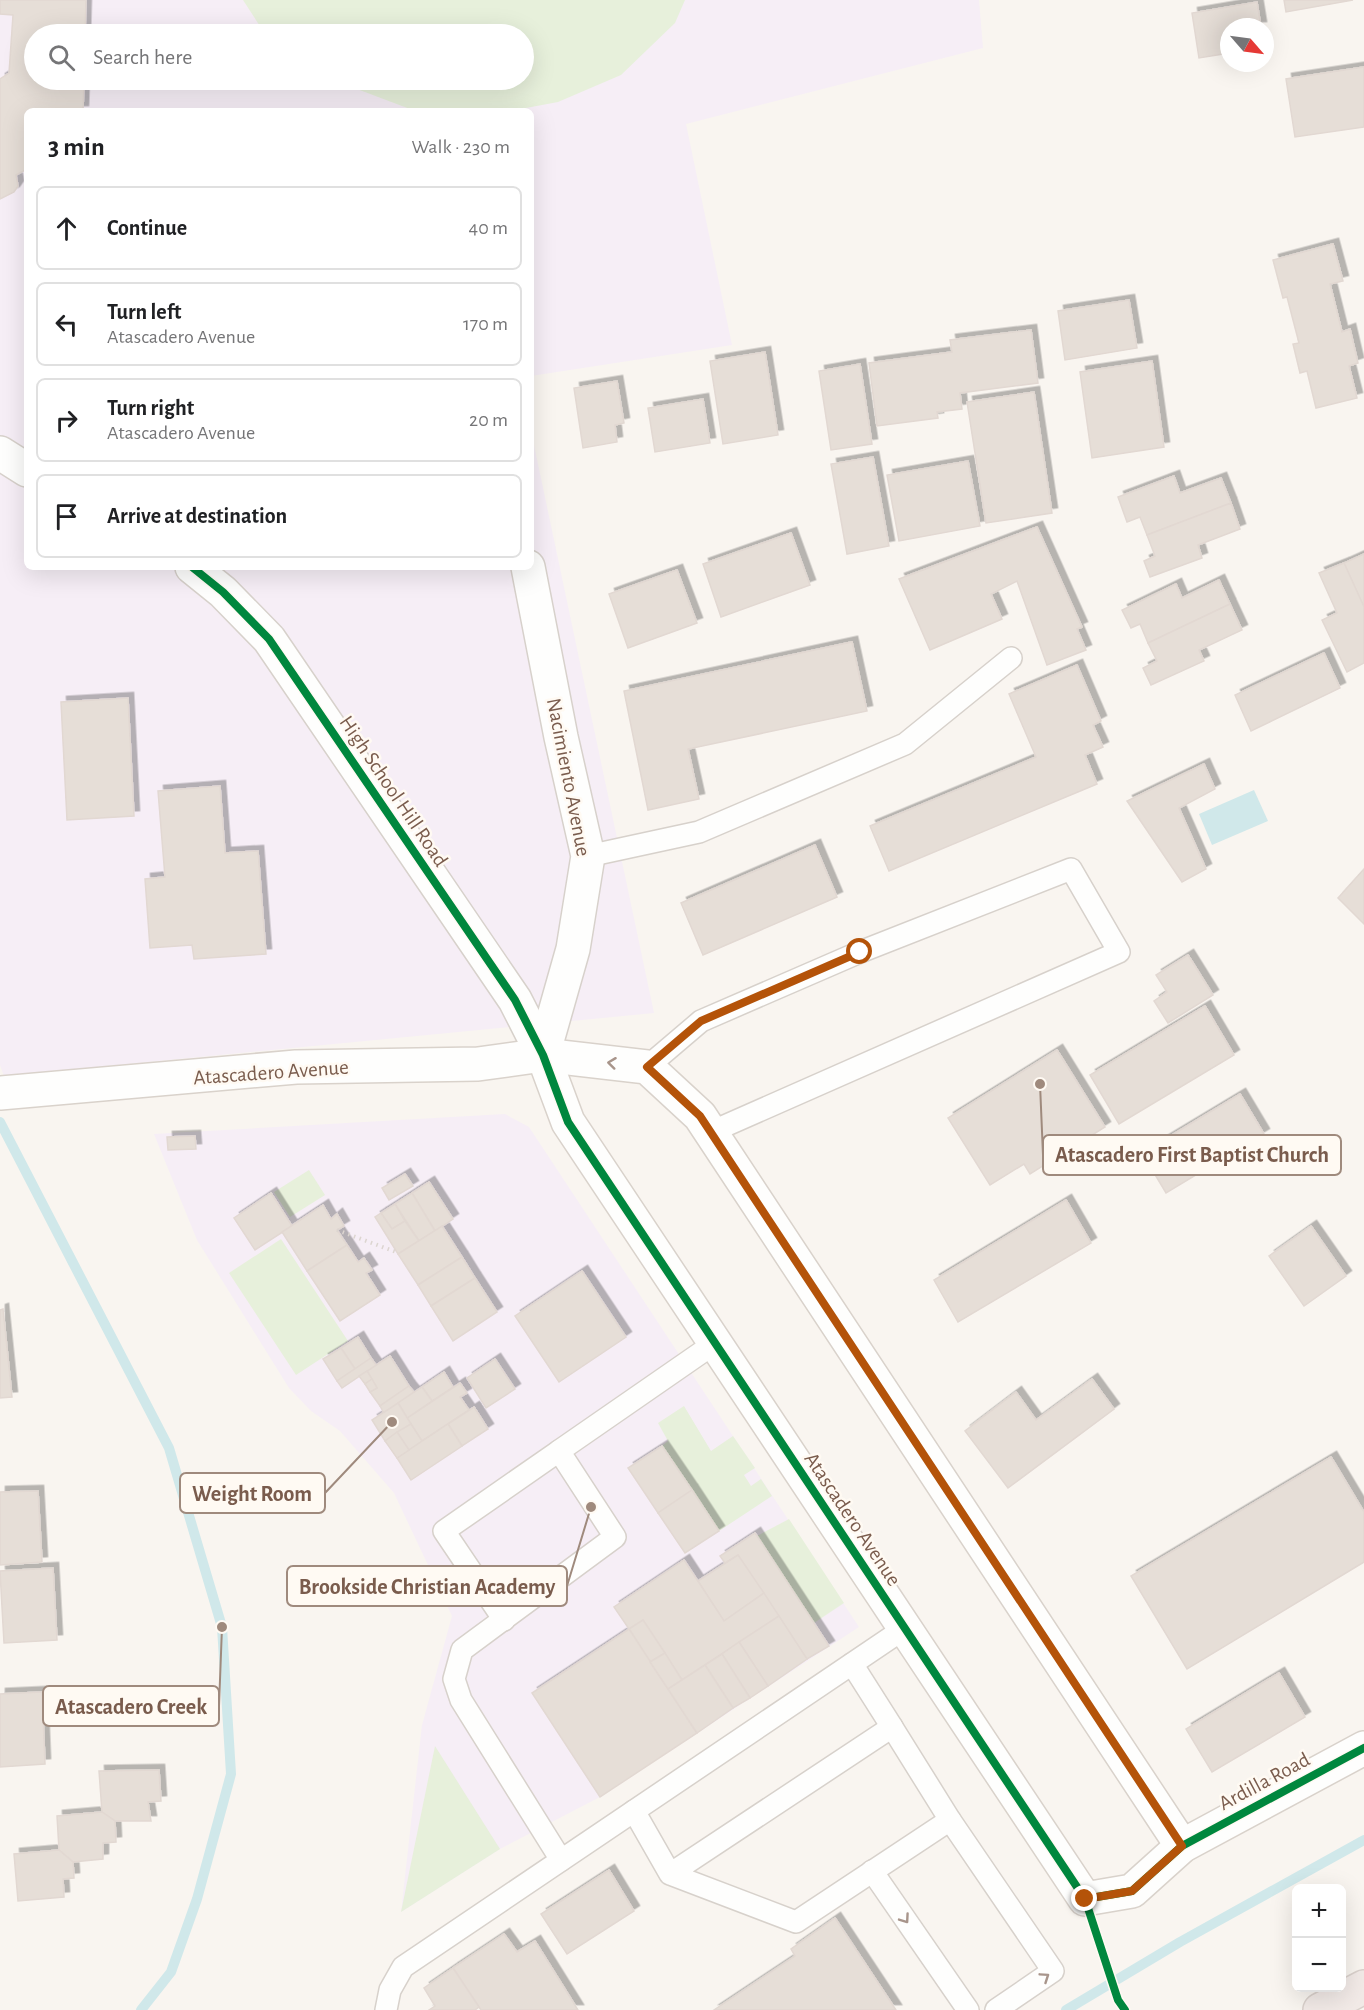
<!DOCTYPE html>
<meta charset="utf-8">
<style>
body{margin:0;font-family:"Alegreya Sans",sans-serif;background:#f2f2f2;color:#202124}
.controls{position:absolute;right:18px;bottom:18px;display:grid;overflow:hidden;border-radius:9px;box-shadow:0 6px 24px #0002}
.controls button{width:54px;height:54px;display:grid;place-items:center;padding:0;border:0;border-bottom:2px solid #e0e0e0;background:#fff;color:#202124;font:30px sans-serif}
.compass{position:absolute;left:1220px;top:18px;width:54px;height:54px;border-radius:50%;background:#fff;box-shadow:0 6px 24px #0002;rotate:118deg}
.stop{position:absolute;width:18px;height:18px;margin:-14px;border:4px solid #b45309;border-radius:50%;background:#fff}
.stop.end{background:#b45309;border-color:#fff;box-shadow:0 2px 6px #0008}
.list{margin:0;padding:0;list-style:none}
h2{display:flex;justify-content:space-between;align-items:center;height:78px;margin:0;padding:0 24px;font-size:26px}
h2 small{font-size:20px;font-weight:400;color:#757577}
.list li{display:grid;grid-template-columns:39px 1fr auto;gap:18px;align-items:center;box-sizing:border-box;height:84px;margin:0 12px 12px;padding:0 12px;border:2px solid #e0e0e0;border-radius:9px}
.list b{display:block;font-size:22px;white-space:nowrap}
.list p{margin:0;font-size:20px;white-space:nowrap;color:#757577}
.list em{font-size:20px;font-style:normal;color:#757577}
.icon{flex:none;width:33px;height:33px;fill:none;stroke:currentColor;stroke-width:2;stroke-linecap:round;stroke-linejoin:round}
.map{position:relative;flex:none;width:1364px;height:2010px;overflow:hidden}
.search{position:absolute;background:#fff;box-shadow:0 6px 24px #0002;left:24px;top:24px;width:510px;height:66px;display:flex;align-items:center;gap:15px;box-sizing:border-box;padding:0 21px;border-radius:33px;color:#757577;font-size:22px}
.panel{position:absolute;background:#fff;box-shadow:0 6px 24px #0002;left:24px;top:108px;width:510px;height:462px;border-radius:9px}
.map>svg:first-child{display:block}
</style>
<div class="map">
<svg width="1364" height="2010" viewBox="0 0 1364 2010">
<defs>
<filter id="shadow"><feDropShadow dx="5.5" dy="-5.5" stdDeviation="0" flood-color="#0004"/></filter>
</defs>
<rect width="100%" height="100%" fill="#f9f5f0"/>
<g fill="#f6eef6" fill-rule="evenodd">
<path d="M0 0H979L983 48 686 124 732 345 531 376V111H27V567H531V431L654 1013 4 1076 0 1065ZM34 34H524V80H34Z"/>
<polygon points="505,1114 529,1127 859,1627 600,1797 500,1849 401,1912 422,1725 452,1616 394,1493 340,1431 311,1411 289,1388 197,1240 154,1134"/>
</g>
<g fill="#e7f0db">
<polygon points="243,0 685,0 675,23 621,75 558,102 510,111 435,111 410,109 333,80 524,80 524,34 265,34"/>
<polygon points="309,1170 325,1195 290,1217 274,1192"/>
<polygon points="281,1239 348,1341 296,1375 229,1273"/>
<polygon points="684,1406 711,1451 733,1436 755,1468 744,1475 751,1486 761,1479 772,1496 719,1531 662,1446 668,1441 658,1423"/>
<polygon points="789,1519 844,1603 814,1623 757,1536"/>
<polygon points="435,1746 500,1849 401,1912"/>
</g>
<polygon fill="#d0e8ea" points="1254,790 1268,821 1212,845 1199,814"/>
<g fill="none" stroke-linecap="round" stroke-linejoin="round">
<g stroke="#d0e8ea" stroke-width="10">
<polyline points="0,1122 169,1448 222,1627 231,1774 197,1899 171,1972 141,2010"/>
<polyline points="1066,2010 1180,1942 1364,1840"/>
</g>
</g>
<g fill="#e6ded7" stroke="#e2d8d2" stroke-width="1.5" filter="url(#shadow)">
<polygon points="0,0 86,0 85,34 34,34 34,80 84,80 83,111 27,111 27,169 16,175 18,186 14,192 0,199 0,79 9,73 13,15 0,14"/>
<polygon points="1284,0 1353,0 1286,12"/>
<polygon points="1257,2 1261,27 1229,27 1229,53 1199,58 1192,13"/>
<polygon points="1364,67 1364,127 1295,137 1286,79"/>
<polygon points="1333,244 1343,281 1330,284 1342,332 1350,329 1358,363 1349,366 1357,398 1316,408 1307,371 1300,373 1293,344 1299,343 1287,297 1283,298 1273,260"/>
<polygon points="1129,300 1137,348 1065,360 1058,311"/>
<polygon points="1031,330 1038,383 960,393 962,409 937,412 938,418 877,426 869,363 952,352 950,340"/>
<polygon points="765,352 778,435 723,444 710,361"/>
<polygon points="1152,361 1164,447 1092,458 1080,372"/>
<polygon points="860,364 872,444 831,450 819,371"/>
<polygon points="617,381 624,423 615,425 617,442 583,448 574,388"/>
<polygon points="1034,392 1052,513 986,523 967,402"/>
<polygon points="703,399 710,443 655,452 648,408"/>
<polygon points="873,457 889,546 847,554 831,464"/>
<polygon points="968,461 980,526 899,541 887,475"/>
<polygon points="1174,476 1180,493 1221,478 1231,503 1147,535 1140,517 1127,522 1118,497"/>
<polygon points="1231,503 1240,529 1198,545 1202,558 1150,577 1144,561 1155,556 1147,535"/>
<polygon points="1037,527 1082,627 1077,629 1086,650 1047,665 1017,581 991,594 1002,619 930,650 899,579"/>
<polygon points="791,533 810,585 721,617 703,564"/>
<polygon points="1364,554 1364,607 1344,563"/>
<polygon points="1344,563 1364,607 1364,663 1347,672 1322,620 1337,613 1319,573"/>
<polygon points="677,570 697,623 628,648 609,594"/>
<polygon points="1219,580 1230,604 1148,643 1140,624 1131,628 1122,610 1176,584 1182,598"/>
<polygon points="1230,604 1242,630 1199,650 1204,661 1151,685 1143,668 1157,661 1148,643"/>
<polygon points="852,642 867,711 688,749 699,799 648,810 624,691"/>
<polygon points="1324,653 1340,688 1251,731 1235,695"/>
<polygon points="1077,665 1101,721 1093,725 1103,747 1085,755 1097,784 889,871 870,826 1036,757 1009,694"/>
<polygon points="128,698 134,816 67,820 61,702"/>
<polygon points="1204,764 1215,789 1179,808 1206,869 1182,882 1127,801"/>
<polygon points="220,786 225,853 258,851 266,954 194,959 192,945 150,948 145,879 165,877 158,791"/>
<polygon points="815,845 837,897 703,955 681,903"/>
<polygon points="1364,869 1364,924 1338,898"/>
<polygon points="1188,955 1213,995 1168,1023 1154,1001 1167,992 1156,975"/>
<polygon points="1205,1006 1234,1055 1119,1124 1090,1075"/>
<polygon points="1057,1050 1105,1127 1030,1174 1024,1164 990,1185 948,1118"/>
<polygon points="1240,1094 1264,1134 1166,1193 1142,1153"/>
<polygon points="195,1136 196,1149 168,1150 167,1137"/>
<polygon points="405,1174 413,1186 389,1200 382,1188"/>
<polygon points="429,1182 453,1219 435,1231 412,1193"/>
<polygon points="271,1193 292,1226 255,1250 234,1218"/>
<polygon points="412,1193 435,1231 419,1241 395,1204"/>
<polygon points="1066,1200 1091,1243 958,1322 934,1280"/>
<polygon points="395,1204 405,1221 392,1229 381,1213"/>
<polygon points="323,1205 331,1219 337,1214 344,1226 337,1230 347,1245 307,1271 282,1232"/>
<polygon points="381,1213 392,1229 405,1221 419,1241 398,1254 375,1217"/>
<polygon points="442,1226 462,1257 418,1285 398,1254"/>
<polygon points="1311,1226 1346,1276 1304,1306 1269,1256"/>
<polygon points="347,1245 358,1262 364,1258 372,1270 366,1273 380,1295 340,1321 307,1271"/>
<polygon points="462,1257 475,1278 431,1306 418,1285"/>
<polygon points="582,1271 626,1337 559,1382 515,1316"/>
<polygon points="475,1278 497,1312 453,1341 431,1306"/>
<polygon points="3,1309 12,1397 0,1398 0,1310"/>
<polygon points="358,1337 371,1358 355,1369 341,1348"/>
<polygon points="341,1348 355,1369 337,1381 323,1359"/>
<polygon points="390,1356 409,1386 380,1406 370,1392 377,1388 367,1371"/>
<polygon points="371,1358 376,1365 342,1388 337,1381"/>
<polygon points="495,1359 515,1389 486,1408 467,1378"/>
<polygon points="367,1371 372,1379 365,1384 359,1376"/>
<polygon points="444,1372 453,1387 432,1401 422,1387"/>
<polygon points="372,1379 377,1388 370,1392 365,1384"/>
<polygon points="1092,1379 1114,1409 1008,1488 965,1431 1016,1392 1036,1420"/>
<polygon points="460,1383 467,1393 460,1397 469,1410 422,1441 407,1418"/>
<polygon points="409,1386 414,1392 384,1413 380,1406"/>
<polygon points="422,1387 432,1401 407,1418 398,1403"/>
<polygon points="398,1403 411,1424 385,1441 372,1420"/>
<polygon points="474,1407 488,1429 462,1446 448,1424"/>
<polygon points="411,1424 422,1441 409,1450 397,1432"/>
<polygon points="448,1424 462,1446 411,1480 397,1458"/>
<polygon points="397,1432 409,1450 397,1458 385,1441"/>
<polygon points="662,1446 692,1490 658,1513 628,1468"/>
<polygon points="1331,1457 1364,1512 1364,1562 1187,1669 1131,1576"/>
<polygon points="692,1490 719,1531 685,1553 658,1513"/>
<polygon points="38,1491 42,1562 0,1565 0,1492"/>
<polygon points="755,1533 829,1646 807,1659 738,1555 725,1563 720,1556"/>
<polygon points="738,1555 764,1593 724,1621 698,1581"/>
<polygon points="684,1560 724,1621 764,1593 779,1616 682,1680 643,1620 629,1629 614,1607"/>
<polygon points="53,1568 57,1640 4,1643 0,1571"/>
<polygon points="779,1616 807,1659 768,1686 739,1642"/>
<polygon points="643,1620 665,1653 650,1662 629,1629"/>
<polygon points="629,1629 697,1733 600,1797 532,1693"/>
<polygon points="739,1642 768,1686 750,1698 722,1654"/>
<polygon points="665,1653 682,1680 668,1689 650,1662"/>
<polygon points="722,1654 750,1698 733,1708 705,1665"/>
<polygon points="705,1665 733,1708 697,1733 668,1689"/>
<polygon points="1279,1673 1305,1717 1212,1772 1186,1729"/>
<polygon points="42,1692 45,1764 0,1767 0,1694"/>
<polygon points="159,1770 161,1801 148,1802 151,1821 115,1821 102,1812 99,1771"/>
<polygon points="102,1812 115,1821 116,1842 103,1843 103,1859 73,1862 59,1850 57,1816"/>
<polygon points="59,1850 73,1862 74,1878 63,1879 64,1897 18,1901 14,1854"/>
<polygon points="609,1870 634,1911 567,1954 541,1914"/>
<polygon points="835,1918 896,2010 714,2010 795,1956 791,1949"/>
<polygon points="504,1934 517,1952 535,1941 578,2010 481,2010 453,1968"/>
<polygon points="453,1968 479,2007 475,2010 429,2010 435,2006 424,1988"/>
</g>
<g fill="none" stroke-linecap="round" stroke-linejoin="round">
<g stroke="#d7d1cb" stroke-width="24">
<g id="lane">
<polyline points="588,856 699,832 905,744 1011,658"/>
<polyline points="647,1067 701,1021 860,952 1071,869 1119,952 711,1132"/>
<polyline points="504,1620 444,1531 559,1451"/>
<polyline points="852,1664 892,1727"/>
<polyline points="634,1811 670,1874 892,1727 950,1820 796,1922 670,1874"/>
<polyline points="950,1820 1053,1971 996,2010"/>
<polyline points="561,1860 461,1700 454,1679 462,1650 615,1537 559,1451 715,1343"/>
<polyline points="872,1871 968,2010"/>
<polyline points="386,2010 390,1990 403,1967 905,1628"/>
</g>
</g>
<g stroke="#d7d1cb" stroke-width="36">
<g id="street">
<polyline points="0,453 27,470"/>
<polyline points="192,567 223,592 269,639 515,1000 543,1055"/>
<polyline points="528,567 561,737 588,856 573,949 543,1055"/>
</g>
</g>
<g stroke="#d9d2cb" stroke-width="36">
<g id="secondary">
<polyline points="543,1055 568,1122 1085,1899 1132,1891 1182,1846 1364,1748"/>
<polyline points="0,1093 296,1067 478,1064 543,1055 647,1067 700,1116 1182,1846"/>
</g>
</g>
<g stroke="#dad1cc" stroke-width="36">
<polyline id="highway" points="1320,2010 1364,1987"/>
</g>
<polyline stroke="#dcd5d0" stroke-width="4" stroke-dasharray="1.5 4.5" stroke-linecap="butt" points="337,1230 396,1252"/>
<use href="#lane" stroke="#fefefd" stroke-width="21"/>
<use href="#street" stroke="#fefefd" stroke-width="33"/>
<use href="#secondary" stroke="#fefefd" stroke-width="33"/>
<use href="#highway" stroke="#f2eae7" stroke-width="33"/>
<g stroke="#fffaf3" stroke-width="11">
<g id="cycleway">
<polyline points="192,567 223,592 269,639 515,1000 543,1055 568,1122 1085,1899 1132,1891 1182,1846 1364,1748"/>
<polyline points="1085,1899 1118,2000 1125,2010"/>
</g>
</g>
<use href="#cycleway" stroke="#00873e" stroke-width="8"/>
</g>
<defs><path id="oneway-chevron" d="M-2-3.5L2.5 0L-2 3.5" fill="none" stroke-width="1.6" stroke-linecap="round" stroke-linejoin="round" transform="scale(1.5)"/></defs>
<g stroke="#a8958b">
<use href="#oneway-chevron" transform="translate(612 1063) rotate(-173)"/>
<use href="#oneway-chevron" transform="translate(905 1919) rotate(55)"/>
<use href="#oneway-chevron" transform="translate(1045 1977) rotate(-34)"/>
</g>
<g fill="none" stroke-linecap="round" stroke-linejoin="round">
<polyline stroke="#b45309" stroke-width="8" points="860,952 701,1021 647,1067 700,1116 1182,1846 1132,1891 1085,1899"/>
</g>
<g text-anchor="middle" stroke-width="5" stroke-linejoin="round" paint-order="stroke">
<g font-size="21" fill="#7a5c4d" stroke="#fffaf3">
<text transform="translate(569 777) rotate(79)" y="7">Nacimiento Avenue</text>
<text transform="translate(394 791) rotate(56)" y="7">High School Hill Road</text>
<text transform="translate(271 1072) rotate(-4)" y="7">Atascadero Avenue</text>
<text transform="translate(853 1519) rotate(56)" y="7">Atascadero Avenue</text>
<text transform="translate(1264 1781) rotate(-28)" y="7">Ardilla Road</text>
</g>
</g>
<path fill="none" stroke="#9f8a7d" stroke-width="2" d="M1040 1084L1043 1155M392 1422L325 1493M591 1507L567 1586M222 1627L219 1706"/>
<g fill="#9f8a7d" stroke="#fffaf3" stroke-width="2">
<circle cx="1040" cy="1084" r="6"/>
<circle cx="392" cy="1422" r="6"/>
<circle cx="591" cy="1507" r="6"/>
<circle cx="222" cy="1627" r="6"/>
</g>
<g fill="#fffaf3" stroke="#9f8a7d" stroke-width="2">
<rect x="1043" y="1135" width="298" height="40" rx="6"/>
<rect x="180" y="1473" width="145" height="40" rx="6"/>
<rect x="287" y="1566" width="280" height="40" rx="6"/>
<rect x="43" y="1686" width="176" height="40" rx="6"/>
</g>
<g font-size="22" text-anchor="middle" font-weight="bold" fill="#7a5c4d">
<text x="1192" y="1162">Atascadero First Baptist Church</text>
<text x="252" y="1501">Weight Room</text>
<text x="427" y="1594">Brookside Christian Academy</text>
<text x="131" y="1714">Atascadero Creek</text>
</g>
</svg>
<div class="controls">
<button>+</button>
<button>−</button>
</div>
<svg class="compass" viewBox="-18 -18 36 36"><path d="M0-13l5 13h-10z" fill="#e53935"/><path d="M0 13l5-13h-10z" fill="#757577"/></svg>
<div class="stop" style="left:860px;top:952px"></div>
<div class="stop end" style="left:1085px;top:1899px"></div>
<div class="search"><svg class="icon" aria-label="search" viewBox="0 0 24 24"><circle cx="10" cy="10" r="6"/><path d="M15 15l6 6"/></svg>Search here</div>
<section class="panel">
<h2>3 min<small>Walk · 230 m</small></h2>
<ul class="list">
<li><svg class="icon" aria-label="ahead" viewBox="0 0 24 24"><path d="M12 20V5M6 11l6-6 6 6"/></svg><div><b>Continue</b></div><em>40 m</em></li>
<li><svg class="icon" aria-label="left" viewBox="0 0 24 24"><path d="M17 20v-9H6M10 6l-5 5 5 5"/></svg><div><b>Turn left</b><p>Atascadero Avenue</p></div><em>170 m</em></li>
<li><svg class="icon" aria-label="right" viewBox="0 0 24 24"><path d="M7 20v-9h11M14 6l5 5-5 5"/></svg><div><b>Turn right</b><p>Atascadero Avenue</p></div><em>20 m</em></li>
<li><svg class="icon" aria-label="arrive" viewBox="0 0 24 24"><path d="M6 21V4h12l-3 4 3 4H6"/></svg><div><b>Arrive at destination</b></div></li>
</ul>
</section>
</div>
